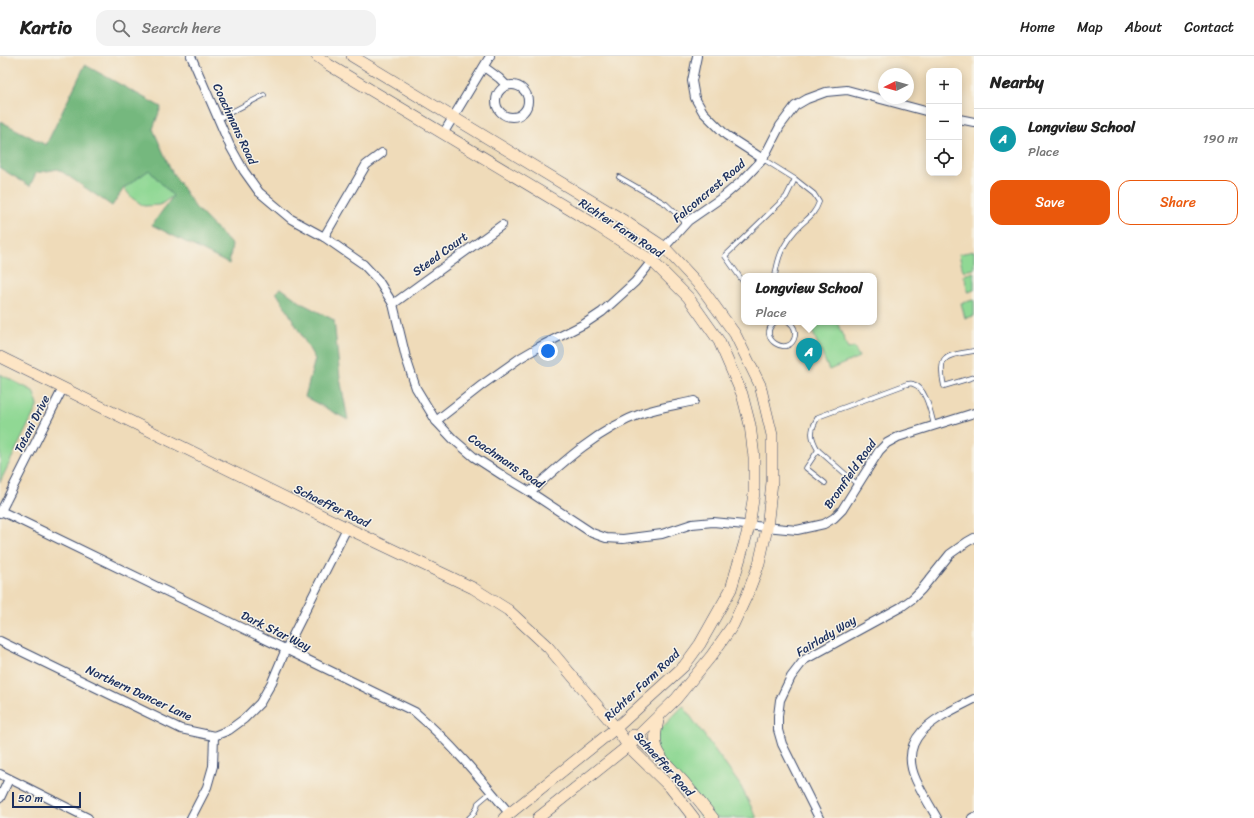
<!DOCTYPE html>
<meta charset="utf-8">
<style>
body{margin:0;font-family:Sriracha,sans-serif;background:#f2f2f2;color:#222}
.controls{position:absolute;right:12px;top:12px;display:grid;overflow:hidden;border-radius:8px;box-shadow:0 2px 10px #0003}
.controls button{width:36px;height:36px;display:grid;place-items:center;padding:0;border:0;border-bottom:1px solid #e0e0e0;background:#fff;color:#222;font:20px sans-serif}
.compass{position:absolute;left:878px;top:12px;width:36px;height:36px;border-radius:50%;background:#fff;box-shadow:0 2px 10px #0003;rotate:265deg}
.scale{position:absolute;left:12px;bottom:10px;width:69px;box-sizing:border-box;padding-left:4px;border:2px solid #1b2f5e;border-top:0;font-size:11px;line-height:14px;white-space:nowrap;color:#1b2f5e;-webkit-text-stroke:3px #f7f3e8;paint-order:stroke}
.you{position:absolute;left:548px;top:295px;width:14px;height:14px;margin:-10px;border:3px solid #fff;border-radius:50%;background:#1a73e8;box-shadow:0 0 0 6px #1a73e833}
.badge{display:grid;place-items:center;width:26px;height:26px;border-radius:50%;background:#ea580c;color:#fff;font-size:13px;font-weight:700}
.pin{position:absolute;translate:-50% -33px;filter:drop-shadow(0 1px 2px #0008)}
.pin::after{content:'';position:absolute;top:21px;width:14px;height:12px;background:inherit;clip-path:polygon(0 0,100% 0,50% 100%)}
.popup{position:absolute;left:741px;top:217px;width:136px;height:52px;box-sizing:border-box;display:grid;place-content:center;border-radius:8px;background:#fff;filter:drop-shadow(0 1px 3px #0005);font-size:13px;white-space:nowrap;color:#767676}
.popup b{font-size:15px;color:#222}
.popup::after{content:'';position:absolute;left:50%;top:100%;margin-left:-8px;border:8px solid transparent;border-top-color:#fff}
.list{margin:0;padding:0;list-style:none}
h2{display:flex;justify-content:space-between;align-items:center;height:52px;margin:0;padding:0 16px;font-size:17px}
h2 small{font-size:13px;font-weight:400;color:#767676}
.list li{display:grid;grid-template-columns:26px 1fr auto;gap:12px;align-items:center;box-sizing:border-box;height:60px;padding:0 16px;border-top:1px solid #e0e0e0}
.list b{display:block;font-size:15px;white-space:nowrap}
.list p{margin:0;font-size:13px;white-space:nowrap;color:#767676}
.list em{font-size:13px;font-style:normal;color:#767676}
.actions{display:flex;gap:8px;padding:12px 16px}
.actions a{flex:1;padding:9px 0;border:1px solid #ea580c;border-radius:12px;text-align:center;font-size:14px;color:#ea580c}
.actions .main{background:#ea580c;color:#fff}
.icon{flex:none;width:22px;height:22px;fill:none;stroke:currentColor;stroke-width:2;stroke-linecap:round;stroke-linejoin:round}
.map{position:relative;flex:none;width:974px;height:762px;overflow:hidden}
header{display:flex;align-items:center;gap:24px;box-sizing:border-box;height:56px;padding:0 20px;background:#fff;border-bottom:1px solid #e0e0e0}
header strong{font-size:19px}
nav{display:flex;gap:22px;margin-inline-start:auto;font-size:14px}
.search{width:280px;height:36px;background:#f2f2f2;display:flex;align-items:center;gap:10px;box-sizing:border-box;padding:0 14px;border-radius:12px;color:#767676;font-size:15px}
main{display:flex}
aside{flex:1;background:#fff}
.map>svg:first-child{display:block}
</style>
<header>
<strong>Kartio</strong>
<div class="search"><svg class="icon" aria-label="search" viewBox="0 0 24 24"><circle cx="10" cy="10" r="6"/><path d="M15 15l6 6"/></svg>Search here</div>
<nav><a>Home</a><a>Map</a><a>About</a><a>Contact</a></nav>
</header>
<main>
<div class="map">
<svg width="974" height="762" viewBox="0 0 974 762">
<rect width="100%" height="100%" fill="#f7f3e8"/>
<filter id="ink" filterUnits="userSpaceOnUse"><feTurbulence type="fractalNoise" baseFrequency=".025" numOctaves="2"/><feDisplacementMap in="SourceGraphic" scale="8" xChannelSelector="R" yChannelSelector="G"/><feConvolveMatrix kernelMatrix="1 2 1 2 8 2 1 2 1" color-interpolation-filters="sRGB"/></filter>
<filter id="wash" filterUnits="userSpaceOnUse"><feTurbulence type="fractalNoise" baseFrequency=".012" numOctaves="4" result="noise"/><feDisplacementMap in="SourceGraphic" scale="16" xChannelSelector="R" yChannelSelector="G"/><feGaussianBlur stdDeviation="0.9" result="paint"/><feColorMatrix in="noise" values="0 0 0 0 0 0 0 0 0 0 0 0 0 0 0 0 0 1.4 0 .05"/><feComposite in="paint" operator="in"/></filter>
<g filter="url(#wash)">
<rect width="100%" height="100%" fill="#efdbb9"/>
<g fill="#90d894" stroke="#568479">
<polygon points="149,114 173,140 160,149 144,150 132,142 124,132"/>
<polygon points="974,195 974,213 963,215 959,198"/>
<polygon points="974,216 974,234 968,236 964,219"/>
<polygon points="974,244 974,260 965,262 961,247"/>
<polygon points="819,266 837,266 848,293 854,291 859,301 829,314 810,270"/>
<polygon points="0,318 33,335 38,349 0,426"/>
<polygon points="683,650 740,729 757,762 702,762 684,736 652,697 653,681"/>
</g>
<g fill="#74b87e" stroke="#48746e">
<polygon points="85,9 161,51 153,73 172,116 195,151 232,189 229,208 152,169 173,140 149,114 124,132 112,150 58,113 36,117 30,130 0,112 0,65 46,89"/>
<polygon points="281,232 303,248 334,264 340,322 348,364 305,341 315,303 286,252 276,236"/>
</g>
</g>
<g filter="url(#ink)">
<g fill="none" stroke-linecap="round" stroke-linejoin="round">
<g stroke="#3b496c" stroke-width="5.5">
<g id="lane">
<polyline points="218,63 264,39"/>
<path d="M763 103 795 123 814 138 819 146C814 161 804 164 795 175 782 190 778 201 775 220"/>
<polyline points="619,121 666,148 686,167"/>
<polyline points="744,227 725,200 786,141 795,123"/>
<path d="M775 266C755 282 790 303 795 280 796 274 793 269 789 266"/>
<path d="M974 295C946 300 937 298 944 330L974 321"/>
<polyline points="818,394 806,412 825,427"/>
<path d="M858 429 818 394C810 381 810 374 818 361L907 328C909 328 911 327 913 328 926 331 931 358 934 369"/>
<path d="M469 762C474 758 477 754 478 747L491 736"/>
</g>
</g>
<g stroke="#3b496c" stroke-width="10">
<g id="street">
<polyline points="191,0 230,90 244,115 259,136 291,163 324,181 363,208 378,224 393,248 406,302 416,332 436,365 453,383 474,401 505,421 530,436 592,477 606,482 623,483 662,478 692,468 713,466 797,474 824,468 834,462 842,454 879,395 887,387 898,381 974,357"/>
<polyline points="697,0 692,25 695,42 703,56 726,79 763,103"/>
<polyline points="484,11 499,22 506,29"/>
<circle cx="512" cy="45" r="16"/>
<polyline points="959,63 974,66"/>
<polyline points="443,78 490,0"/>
<polyline points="324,181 366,109 382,97"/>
<polyline points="393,248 502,169"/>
<polyline points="436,365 482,329 520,302 539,291 584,268 602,256 623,237 635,226 652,205 688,165 724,140 744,123 763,103 780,70 795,50 807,43 826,36 847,34 929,56"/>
<path d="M530 436C564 405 599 373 643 357 660 351 677 349 694 345"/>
<path d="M1 455 415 656C450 686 480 722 509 757"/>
<polyline points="0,457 63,332"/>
<polyline points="0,585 181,673 214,680 229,674 244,663 260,647 272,626 286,593 347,472"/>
<polyline points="0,718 88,762"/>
<polyline points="0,742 9,723"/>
<polyline points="191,762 207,731 213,710 214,680"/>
<polyline points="819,762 782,688 778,674 778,660 780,644 791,621 804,604 901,551 912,543 921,534 950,498 967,486 974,482"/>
<path d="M937 762C930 750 922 737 916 724 895 678 941 660 974 643"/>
<polyline points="972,762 974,761"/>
</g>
</g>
<g stroke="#3b496c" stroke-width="12">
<g id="secondary">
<polyline points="317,0 329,9 599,171 652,205 688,241 719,285 742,338 750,369 754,401 754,437 749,471 731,533 700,588 684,610 616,672 504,762"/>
<polyline points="352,0 626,166 664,191 701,231 735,278 760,329 772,379 772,426 767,472 759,508 747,539 733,569 712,599 676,643 641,677 638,682 538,762"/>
<polyline points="0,301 347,472 473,532 508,554 548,591 616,672 628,690 670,731 694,762"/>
<path d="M659 660C656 674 652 687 661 700"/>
<polyline points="633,679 638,682 666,707 683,725 713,762"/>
</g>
</g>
<use href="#lane" stroke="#fff" stroke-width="4"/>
<use href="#street" stroke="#fff" stroke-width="8"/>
<use href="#secondary" stroke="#fde5c5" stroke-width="11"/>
</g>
</g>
<g text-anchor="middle" stroke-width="3" stroke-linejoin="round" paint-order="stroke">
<g font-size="12" fill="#1b2f5e" stroke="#f7f3e8">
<text transform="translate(235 68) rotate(65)" y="4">Coachmans Road</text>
<text transform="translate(709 135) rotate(-40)" y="4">Falconcrest Road</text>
<text transform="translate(621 172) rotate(33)" y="4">Richter Farm Road</text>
<text transform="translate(440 198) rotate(-36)" y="4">Steed Court</text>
<text transform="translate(32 368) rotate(-63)" y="4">Tatani Drive</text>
<text transform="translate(506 405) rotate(34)" y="4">Coachmans Road</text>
<text transform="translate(850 418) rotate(-55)" y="4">Bromfield Road</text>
<text transform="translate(332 450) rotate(26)" y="4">Schaeffer Road</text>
<text transform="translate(276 575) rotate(26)" y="4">Dark Star Way</text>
<text transform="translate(826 580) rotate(-31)" y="4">Fairlady Way</text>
<text transform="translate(642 629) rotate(-43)" y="4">Richter Farm Road</text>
<text transform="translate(139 637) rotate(25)" y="4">Northern Dancer Lane</text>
<text transform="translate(664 708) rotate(48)" y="4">Schaeffer Road</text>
</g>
</g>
</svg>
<div class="controls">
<button>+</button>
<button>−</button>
<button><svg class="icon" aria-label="locate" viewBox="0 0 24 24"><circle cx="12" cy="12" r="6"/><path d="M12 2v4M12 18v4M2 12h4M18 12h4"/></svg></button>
</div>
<svg class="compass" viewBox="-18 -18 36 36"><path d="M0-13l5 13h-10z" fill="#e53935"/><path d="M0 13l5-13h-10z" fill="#767676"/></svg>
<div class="scale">50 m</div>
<div class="you"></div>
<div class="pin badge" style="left:809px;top:315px;background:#0f9aa8">A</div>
<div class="popup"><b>Longview School</b>Place</div>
</div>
<aside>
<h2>Nearby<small></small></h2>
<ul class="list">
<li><span class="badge" style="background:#0f9aa8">A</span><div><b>Longview School</b><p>Place</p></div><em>190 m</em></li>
</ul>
<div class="actions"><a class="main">Save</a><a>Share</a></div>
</aside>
</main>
